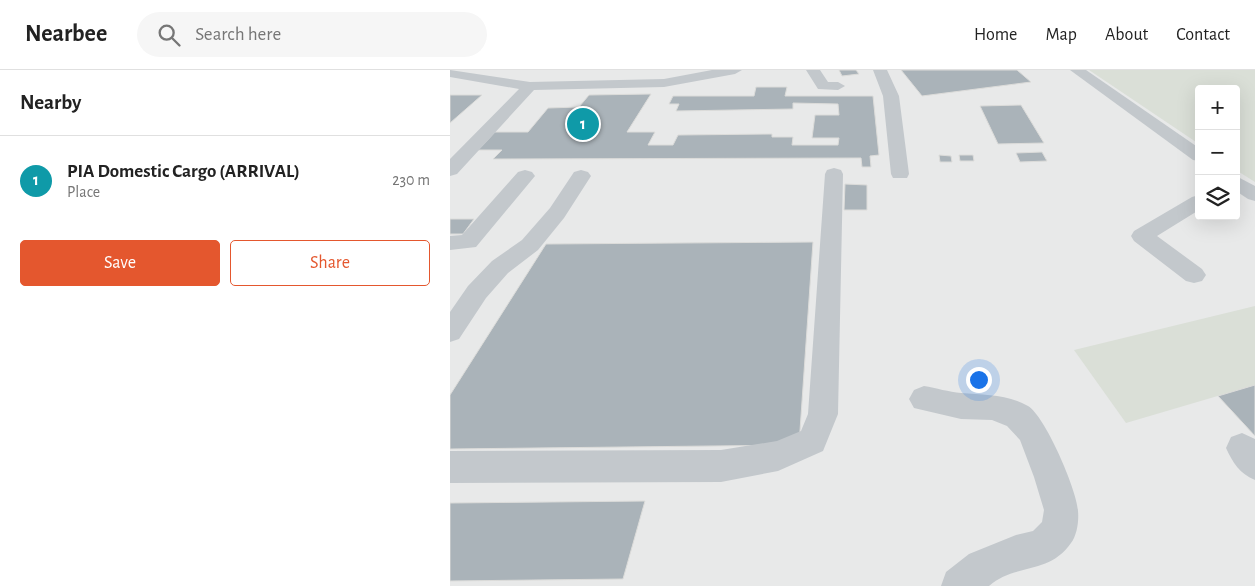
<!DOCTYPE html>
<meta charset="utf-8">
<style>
body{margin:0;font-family:"Alegreya Sans",sans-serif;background:#f6f6f6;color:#222}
.controls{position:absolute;right:15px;top:15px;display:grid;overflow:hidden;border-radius:5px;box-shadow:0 5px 20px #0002}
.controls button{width:45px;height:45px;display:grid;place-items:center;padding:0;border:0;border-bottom:1px solid #e0e0e0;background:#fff;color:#222;font:25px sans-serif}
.you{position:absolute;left:528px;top:309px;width:18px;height:18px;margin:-12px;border:4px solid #fff;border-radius:50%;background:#1a73e8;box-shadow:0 0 0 8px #1a73e833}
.badge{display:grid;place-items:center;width:32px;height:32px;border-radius:50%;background:#e4572e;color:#fff;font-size:16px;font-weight:700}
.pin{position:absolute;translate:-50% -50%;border:2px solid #fff;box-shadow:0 1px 5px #0006}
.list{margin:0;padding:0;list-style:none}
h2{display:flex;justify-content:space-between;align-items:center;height:65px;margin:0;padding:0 20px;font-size:21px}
h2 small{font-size:16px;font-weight:400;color:#767676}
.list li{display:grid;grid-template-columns:32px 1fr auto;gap:15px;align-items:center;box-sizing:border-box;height:90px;padding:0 20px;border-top:1px solid #e0e0e0}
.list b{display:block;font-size:19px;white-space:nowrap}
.list p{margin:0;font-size:16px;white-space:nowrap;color:#767676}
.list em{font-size:16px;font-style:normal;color:#767676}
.actions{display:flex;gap:10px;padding:15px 20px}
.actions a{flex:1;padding:11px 0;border:1px solid #e4572e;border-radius:5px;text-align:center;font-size:18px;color:#e4572e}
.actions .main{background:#e4572e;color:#fff}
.icon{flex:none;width:28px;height:28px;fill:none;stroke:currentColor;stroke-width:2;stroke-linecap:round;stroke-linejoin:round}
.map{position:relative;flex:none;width:805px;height:516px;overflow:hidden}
header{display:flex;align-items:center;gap:30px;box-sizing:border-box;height:70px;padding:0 25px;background:#fff;border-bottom:1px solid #e0e0e0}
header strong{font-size:24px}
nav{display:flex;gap:28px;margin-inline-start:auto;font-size:18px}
.search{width:350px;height:45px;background:#f6f6f6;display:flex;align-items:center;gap:12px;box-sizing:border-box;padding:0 18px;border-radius:28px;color:#767676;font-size:19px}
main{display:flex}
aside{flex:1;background:#fff}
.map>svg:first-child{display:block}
</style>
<header>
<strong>Nearbee</strong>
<div class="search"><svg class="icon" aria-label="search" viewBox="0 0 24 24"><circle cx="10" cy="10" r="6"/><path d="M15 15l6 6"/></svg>Search here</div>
<nav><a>Home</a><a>Map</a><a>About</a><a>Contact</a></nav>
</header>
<main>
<aside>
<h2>Nearby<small></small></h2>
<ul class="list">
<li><span class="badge" style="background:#0f9aa8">1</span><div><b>PIA Domestic Cargo (ARRIVAL)</b><p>Place</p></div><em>230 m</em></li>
</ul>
<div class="actions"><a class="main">Save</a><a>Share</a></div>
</aside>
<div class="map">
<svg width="805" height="516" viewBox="0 0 805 516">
<rect width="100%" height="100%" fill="#fafaf8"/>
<path fill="#e8e9e9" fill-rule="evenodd" d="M0 0H805V516H0ZM749 19H786V146H749Z"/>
<g fill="#dadfd7">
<polygon points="639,0 805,0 805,112 786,100 786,19 749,19 749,74"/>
<polygon points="805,236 805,315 676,353 624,280"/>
</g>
<g fill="#aab3b9" stroke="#dcdcda">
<polygon points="389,0 406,0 409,4 392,6"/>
<polygon points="451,0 567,0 581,12 472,26"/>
<polygon points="306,17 337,17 335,26 423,26 429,85 420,86 421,97 412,97 411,88 43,89 52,80 28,80 45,62 78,62 98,38 129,37 139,25 201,24 177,62 205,62 198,75 223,75 228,65 322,64 322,67 343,67 342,75 388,75 389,68 362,68 365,45 389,45 388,34 343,33 343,39 226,41 229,34 219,34 223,26 304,26"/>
<polygon points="0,25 32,25 0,53"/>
<polygon points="571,35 594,73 548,74 530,36"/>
<polygon points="592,82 597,91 570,92 566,83"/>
<polygon points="489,85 501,86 502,92 490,92"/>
<polygon points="509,85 523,85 524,91 510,91"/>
<polygon points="395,114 417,115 417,140 394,140"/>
<polygon points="0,149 24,149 13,164 0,164"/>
<polygon points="363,172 349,375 0,379 0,325 96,174"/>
<polygon points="805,315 805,366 768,326"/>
<polygon points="195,431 173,509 0,511 0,433"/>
</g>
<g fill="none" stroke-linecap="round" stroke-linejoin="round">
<g fill="#c3c8cc" fill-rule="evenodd">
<polygon points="0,0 80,12 214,9 262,0 292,0 285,4 214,17 84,20 7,104 0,106 0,89 69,19 0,7"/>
<polygon points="356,0 370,0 378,12 388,12 395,16 388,20 368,19"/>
<polygon points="423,0 437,0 449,26 459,104 457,108 443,108 441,104 433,26"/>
<polygon points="620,0 636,0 749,78 749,91 743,90"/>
<polygon points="384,98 391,100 393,104 388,344 373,381 328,401 271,412 0,413 0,381 271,380 327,371 351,361 358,344 375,104 377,100"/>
<polygon points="75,100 82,102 85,106 26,177 0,180 0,166 12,165 68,102"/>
<polygon points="131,100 138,102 141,106 114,148 88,180 58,203 36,228 9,269 0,272 0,242 18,216 42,191 72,170 100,138 124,102"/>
<polygon points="786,106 805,116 805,131 798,129 786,121"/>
<polygon points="749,125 749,140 707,166 752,199 756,205 752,211 744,213 736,211 684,171 681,166 684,161 742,127"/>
<path d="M474 316C486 318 499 322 511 323 534 325 557 324 578 336 595 346 627 420 628 441 629 451 627 465 621 473 599 505 565 493 539 516H491L496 502 519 484 566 465 583 461 592 452 594 440 584 407 570 370 557 356 542 350 511 349 464 338 459 329 464 320Z"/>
<path d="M792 363 805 369V410C790 404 783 393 776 378L781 367Z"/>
</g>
</g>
</svg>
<div class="controls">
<button>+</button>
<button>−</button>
<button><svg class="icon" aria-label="layers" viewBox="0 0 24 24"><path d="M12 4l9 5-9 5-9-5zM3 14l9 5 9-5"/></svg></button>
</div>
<div class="you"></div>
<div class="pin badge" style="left:133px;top:54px;background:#0f9aa8">1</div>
</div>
</main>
